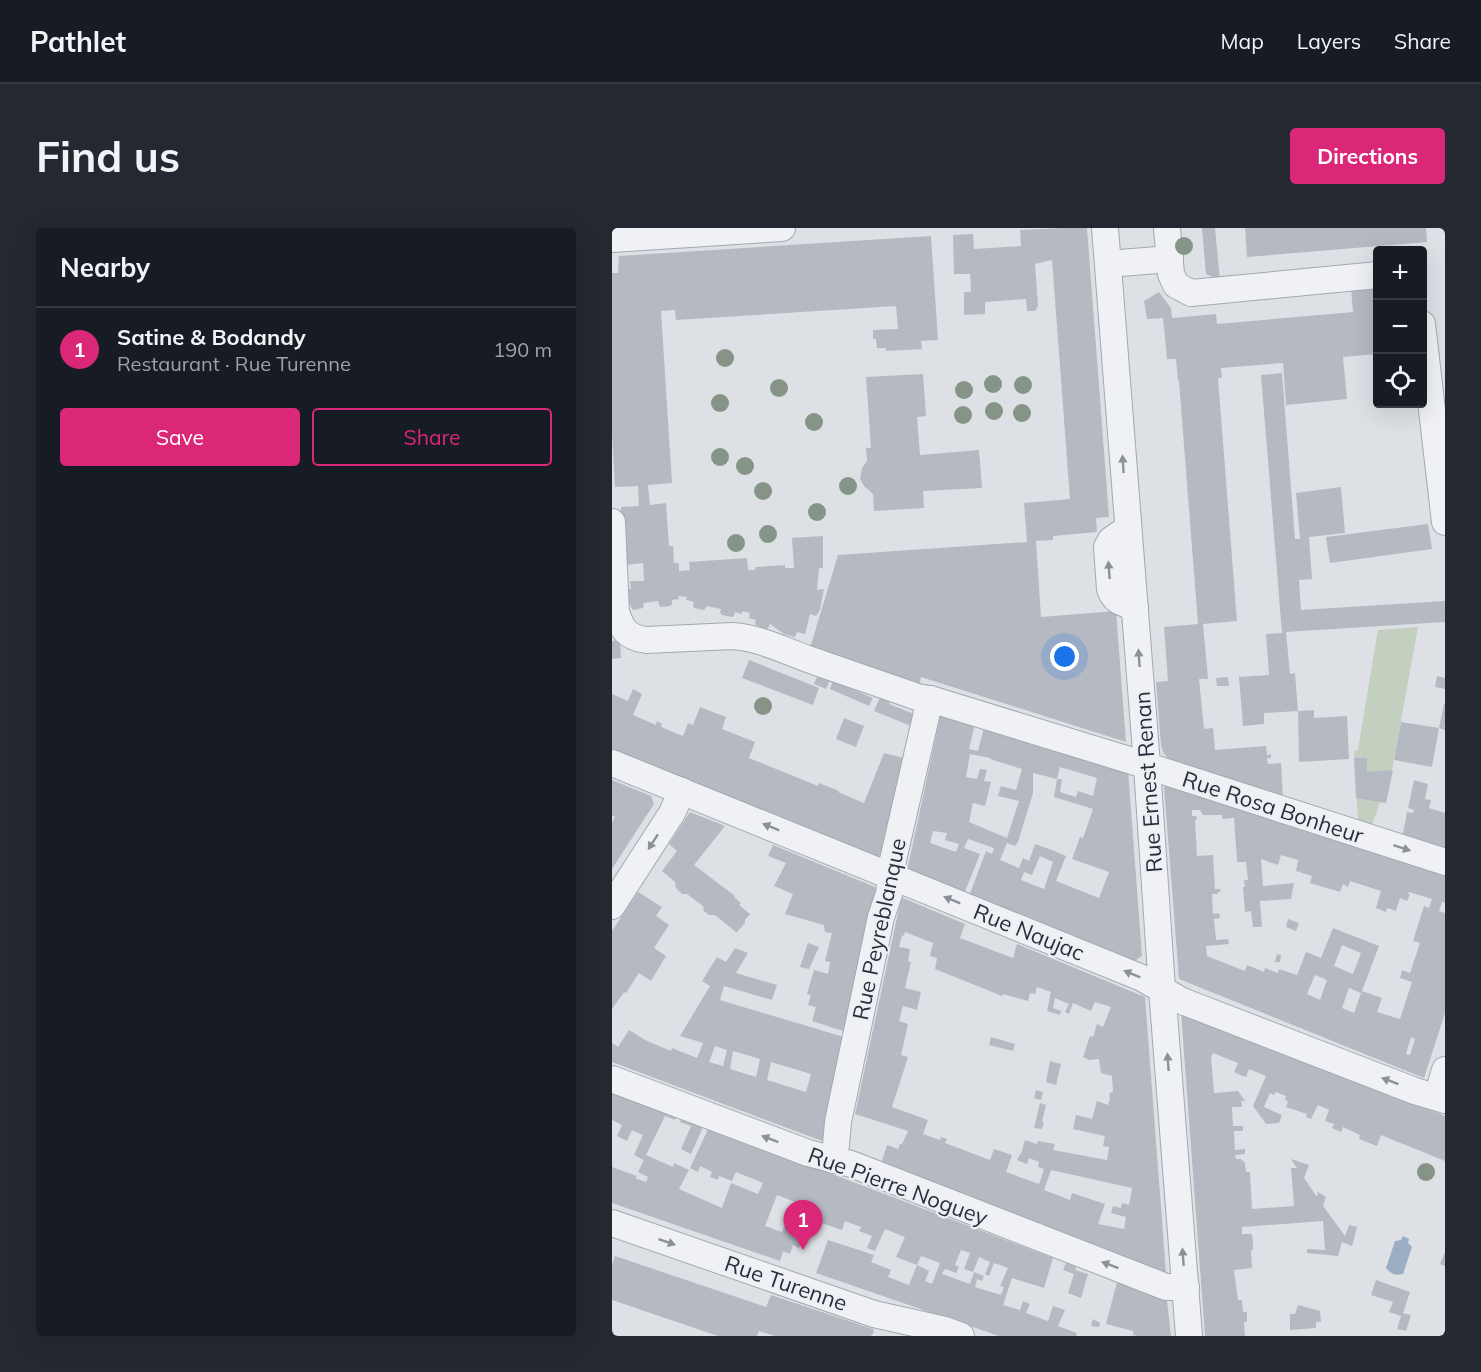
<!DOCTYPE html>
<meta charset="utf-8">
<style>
body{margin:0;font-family:Mulish,sans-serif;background:#242831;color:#f1f3f6}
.controls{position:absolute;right:18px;top:18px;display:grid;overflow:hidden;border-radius:6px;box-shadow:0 6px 24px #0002}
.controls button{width:54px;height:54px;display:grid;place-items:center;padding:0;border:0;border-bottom:2px solid #363941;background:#171b24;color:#f1f3f6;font:30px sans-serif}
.you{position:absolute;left:453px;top:429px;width:21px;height:21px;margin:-15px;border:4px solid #fff;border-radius:50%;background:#1a73e8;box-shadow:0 0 0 9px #1a73e833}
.badge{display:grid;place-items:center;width:39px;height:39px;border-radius:50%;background:#db2777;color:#fff;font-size:20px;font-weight:700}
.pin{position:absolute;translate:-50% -50px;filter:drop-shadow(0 2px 3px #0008)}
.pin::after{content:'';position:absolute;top:32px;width:21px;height:18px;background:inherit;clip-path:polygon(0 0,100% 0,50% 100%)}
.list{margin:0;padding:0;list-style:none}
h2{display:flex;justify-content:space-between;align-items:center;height:78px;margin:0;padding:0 24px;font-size:26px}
h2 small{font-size:20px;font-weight:400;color:#9ea1a6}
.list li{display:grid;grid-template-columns:39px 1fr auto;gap:18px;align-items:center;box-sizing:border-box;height:84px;padding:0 24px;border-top:2px solid #363941}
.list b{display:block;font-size:22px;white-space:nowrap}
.list p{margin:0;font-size:20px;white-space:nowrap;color:#9ea1a6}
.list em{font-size:20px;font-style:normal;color:#9ea1a6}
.actions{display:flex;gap:12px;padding:18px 24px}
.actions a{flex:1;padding:14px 0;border:2px solid #db2777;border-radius:6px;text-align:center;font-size:21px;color:#db2777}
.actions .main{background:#db2777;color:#fff}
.icon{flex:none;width:33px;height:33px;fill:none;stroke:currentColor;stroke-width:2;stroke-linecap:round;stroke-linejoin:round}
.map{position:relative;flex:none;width:833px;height:1108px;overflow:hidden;border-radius:6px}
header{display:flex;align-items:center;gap:36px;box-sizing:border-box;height:84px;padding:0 30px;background:#171b24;border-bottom:2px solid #363941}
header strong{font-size:28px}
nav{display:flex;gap:33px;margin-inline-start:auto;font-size:21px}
.intro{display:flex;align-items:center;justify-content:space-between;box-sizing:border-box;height:144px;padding:0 36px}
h1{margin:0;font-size:42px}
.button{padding:15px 27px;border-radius:6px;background:#db2777;color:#fff;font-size:21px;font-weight:700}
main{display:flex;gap:36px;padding:0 36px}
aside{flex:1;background:#171b24;border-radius:6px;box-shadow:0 6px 24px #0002}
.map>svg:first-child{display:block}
</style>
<header>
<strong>Pathlet</strong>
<nav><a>Map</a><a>Layers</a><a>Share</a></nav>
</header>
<div class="intro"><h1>Find us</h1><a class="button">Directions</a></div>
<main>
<aside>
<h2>Nearby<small></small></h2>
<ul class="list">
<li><span class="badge">1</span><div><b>Satine &amp; Bodandy</b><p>Restaurant · Rue Turenne</p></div><em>190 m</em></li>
</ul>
<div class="actions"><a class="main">Save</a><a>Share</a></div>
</aside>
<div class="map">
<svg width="833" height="1108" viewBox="0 0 833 1108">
<rect width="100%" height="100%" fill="#dde1e6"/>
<polygon fill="#c3cfbf" points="806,399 774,575 768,574 760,597 746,592 742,523 746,522 766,402"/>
<path fill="#9baec3" d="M791 1008 797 1011 796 1015 800 1019 791 1046C783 1048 779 1046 774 1040L783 1013 789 1012Z"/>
<g fill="#b5bac2" fill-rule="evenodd">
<polygon points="451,0 475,0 497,289 484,290 485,304 441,308 441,312 424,313 429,389 504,383 514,514 309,449 308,455 198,420 226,327 415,314 412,275 458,271 440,32 423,36 426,78 423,83 415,83 414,71 373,74 373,86 352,87 352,64 359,64 358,46 342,46 341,7 361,6 362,21 409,18 408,2"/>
<polygon points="590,0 603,0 608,52 594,46"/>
<polygon points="633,0 814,0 815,14 635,29"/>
<polygon points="319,8 326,112 309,113 310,121 274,123 274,120 265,120 264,111 261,111 261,102 286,101 284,78 64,92 63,82 49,83 60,255 36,257 38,277 54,275 57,318 61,318 62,335 67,335 67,343 78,342 77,334 135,330 136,342 143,342 143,339 173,337 173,340 182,340 180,310 211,308 211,340 207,340 205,362 212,361 208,382 204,388 198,386 193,406 185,404 184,407 182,409 172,406 158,396 157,399 154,401 145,398 143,396 144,392 137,390 138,385 130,383 130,386 123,384 122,388 120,389 110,387 108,384 109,381 95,378 92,382 82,380 81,377 82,374 74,372 75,369 66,368 67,371 60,372 60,376 58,378 48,379 46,373 32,375 31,380 21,382 19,379 18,376 10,377 9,361 19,361 18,353 32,353 31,335 13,337 9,279 27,278 26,258 3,259 0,205 0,45 6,45 7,28"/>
<polygon points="765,58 765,126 731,129 735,171 674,177 671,135 609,140 610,150 606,150 625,393 591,396 596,451 587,451 592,501 601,500 603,522 654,518 655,527 659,526 659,530 655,530 656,536 669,535 671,569 558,533 551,524 549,517 544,454 556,453 552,399 586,396 567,153 566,153 564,131 555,131 551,90 535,91 532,73 547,64 559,80 560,90 604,86 605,96 741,84 739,60"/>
<polygon points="670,145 683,311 688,311 684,265 729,259 733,305 697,309 700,351 687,352 689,382 833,373 833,394 674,404 678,446 683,445 686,483 702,482 702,490 735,488 737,531 687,534 686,483 652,485 652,496 631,498 627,449 657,447 654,406 670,405 649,147"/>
<polygon points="311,146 314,188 305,189 308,227 367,222 370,260 311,263 312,280 262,283 261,266 252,258 248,251 250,240 255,233 254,220 259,220 254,149"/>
<polygon points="816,296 820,321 718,335 714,309"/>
<polygon points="8,412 9,430 0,431 0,413"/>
<polygon points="137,432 207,460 201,477 130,450"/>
<polygon points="206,447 218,452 214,461 202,456"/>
<polygon points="825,448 833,450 833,461 823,459"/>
<polygon points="616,449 617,458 605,458 604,450"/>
<polygon points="221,453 261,470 257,478 218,461"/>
<polygon points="21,461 30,466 21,487 44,497 45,493 50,496 49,499 71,508 76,495 81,497 88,479 114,489 110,501 143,514 137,530 206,558 207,555 227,563 226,564 252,575 272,525 292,530 272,625 263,630 0,524 0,466 16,473"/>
<polygon points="269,467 279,472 277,476 302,486 299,498 262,483"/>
<polygon points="832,476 833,476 833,502 827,500"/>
<path d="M329 485 363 496 357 521 366 523 372 499 516 542 530 728 521 734 357 668 374 623 380 626 382 620 356 611 352 620 368 626 352 666 295 643ZM358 526 378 530V531L410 541 404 562 389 558 386 568 407 573 395 610 357 594 361 575 373 578 379 554 372 553 375 542 368 541 365 551 354 549ZM448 539 485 550 481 568 466 563 464 569 448 564 450 551H445ZM421 545 445 551 442 569 481 581 471 610 468 609 460 631 497 644 487 670 444 653 454 628 440 622 423 616 417 633 411 630 407 640 388 632 395 615 403 618 406 614 421 565ZM321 603 335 605 333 612 347 616 344 624 318 615ZM428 628 441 634 432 661 409 652 412 644 420 647Z"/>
<polygon points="232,490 252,498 244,519 224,511"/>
<polygon points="789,494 827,500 820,539 782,532"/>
<polygon points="742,530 755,530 755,544 781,542 774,575 744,570"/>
<polygon points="0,552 39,568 42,576 0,641 0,595 3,589 0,587"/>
<polygon points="802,552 816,556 813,571 819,572 817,580 833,585 833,620 791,606 795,584 801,585 802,582 796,580"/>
<path d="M555 557 833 644V675L830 674 827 683 833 685V785L812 850 567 751 552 559ZM580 582H588L591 587H610V591L622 590 625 634H634L636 652H632L633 659H631L633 684 639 683 641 699H650L648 673 679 671 682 655 651 658 649 631 666 637 669 627 686 632 684 643 700 648 698 655 728 664 731 656 736 659 738 653 769 663 764 680 774 684 775 680 784 683 788 670 795 673 798 666H796L797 664 820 671 817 680 812 678 801 713 808 715 798 745 790 742 788 750 800 754 788 791 765 784 770 770 750 763 767 718 721 700 709 730 694 724 685 747 667 741 666 745 653 740 652 744 635 737 633 743 595 728 594 718 617 716 616 711 604 712 602 691 608 690 607 685 601 686 600 666H606V664H609L608 661H603L601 627 585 628 583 592H585L584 588H580ZM730 717 749 725 741 746 722 738ZM703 747 715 752 708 772 695 766ZM737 760 749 765 742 785 730 780ZM799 809 803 811 798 827 794 826Z"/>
<polygon points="78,584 113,598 82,637 123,668 122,669 129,675 127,677 138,686 133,692 133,695 125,704 124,704 103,687 97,687 92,683 91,678 75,666 70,666 64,660 63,654 50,643 65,623 57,616"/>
<polygon points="161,617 263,659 264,661 234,804 200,793 204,779 196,777 199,767 195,766 202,742 216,746 218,734 213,733 220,705 213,704 212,697 173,686 181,666 162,658 174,635 156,628"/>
<polygon points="26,664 50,679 44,688 57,697 42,720 54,728 39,753 27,745 14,765 12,764 0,781 0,703"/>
<path d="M291 670 353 696 348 710 401 730 405 716 533 769 554 1045 269 936 275 917 286 921 288 916H290L296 903 243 886 289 671ZM293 704 321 715 318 728 325 730 323 741 390 768 391 766 416 773 418 765 423 766 425 759 439 764 435 783 448 787 449 783 441 780 443 770 457 776 453 784 457 786 461 775 479 783 483 774 499 779 491 799 485 796 481 809 478 808 471 829 477 832 487 831 489 845 500 848 501 863 497 866 498 871 496 877 485 873 480 891 464 887 461 901 493 908 491 918 497 919 495 932 441 922 443 916 426 913 425 916 413 912 409 926H408L405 932 415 936 417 930 427 934 426 939 432 941 427 956 394 944 400 927 382 921 378 932 333 915 335 911 329 909 328 912 311 906 316 892 280 879 296 829 289 827 296 796 287 793 291 778 305 782 309 764 293 760 299 734 296 733 298 721 287 719 290 707 292 708ZM439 942 520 960 517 977 510 975 509 980 501 978 499 985 514 989 512 1001 486 996 493 976 460 965 458 972 432 962Z"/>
<polygon points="676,691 687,695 684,703 674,699"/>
<polygon points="196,715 207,719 197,741 188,739"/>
<path d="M123 720 136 725 124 745 165 757 160 772 112 758 108 772 232 809 210 913 0 834V815L6 819 17 802 35 813 59 823 60 820 85 830 91 815 68 808 98 758 90 753 105 729 114 734ZM103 818 115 822 111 838 97 834ZM121 823 148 831 144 849 118 841ZM159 834 199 846 194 864 155 852Z"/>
<polygon points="665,726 669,727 668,734 663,734"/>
<polygon points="571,783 833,888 833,933 769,907 765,918 747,911 748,907 731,899 729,904 720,900 722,896 713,893 717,882 706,877 699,891 694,889 695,886 674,879 676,873 673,872 674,868 664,864 662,867 658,865 652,879 670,887 667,895 654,896 641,878 654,848 637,841 634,849 628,847 622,844 626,835 601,825 599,829 602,865 626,863 633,873 629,873 630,879 620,879 621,898 631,898 631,903 622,903 623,922 633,921 633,926 623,927 624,931 629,931 633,935 634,944 638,944 640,981 682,978 679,940 685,940 679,931 697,937 692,950 705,969 706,964 714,969 711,978 733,1008 737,997 745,999 740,1018 730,1014 726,1028 695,1025 695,1021 713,1022 711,993 630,999 630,1006 640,1006 641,1014 641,1022 639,1022 640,1040 622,1042 626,1072 630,1072 631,1084 635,1084 635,1094 632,1094 633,1108 593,1108 569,784"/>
<polygon points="379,809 403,816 401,823 377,817"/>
<polygon points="438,833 449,836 444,857 434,854"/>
<path d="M0 862 65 887 63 892 53 888 34 927 61 939 62 935 77 942 67 961 110 980 119 955 146 966 151 955 124 944 120 953 107 948 106 952 98 949 100 944 88 938 86 944 78 940 97 899 441 1030 432 1060 400 1050 391 1077 408 1082 411 1073 418 1076 414 1085 436 1093 441 1078 453 1082 446 1098 465 1105 464 1108H387L204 1045 216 1012 262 1027 259 1034 279 1042 276 1049 297 1057 305 1037 317 1043 313 1053 320 1056 328 1035 309 1028 305 1037 284 1029 293 1009 273 1001 263 1023 255 1020 260 1008 247 1003 249 999 233 993 230 1002 198 991 187 1020 181 1017 178 1026 171 1023 168 1033 0 975V939L25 948 23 950 34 954 36 949 26 944 32 932 22 927 31 907 20 902 15 913 5 908 10 897 0 892ZM165 967 183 974 170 1004 153 998ZM349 1022 358 1025 352 1041 361 1044 367 1029 378 1034 373 1046 377 1048 382 1035 396 1040 388 1058 392 1059 389 1067 363 1059 365 1051 370 1053 372 1048 362 1044 358 1056 330 1046 333 1041 344 1045 347 1039 343 1037Z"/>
<polygon points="424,862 431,864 429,872 422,870"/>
<polygon points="428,875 434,877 430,894 432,895 430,901 422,900"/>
<polygon points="70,889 92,897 79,926 69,921 79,898 68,894"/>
<polygon points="833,1024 833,1038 828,1036"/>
<polygon points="3,1028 154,1079 159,1067 261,1101 262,1104 259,1108 163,1108 147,1103 145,1108 106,1108 0,1072 0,1037"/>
<polygon points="454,1035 464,1039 463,1042 476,1046 469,1070 456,1065 462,1046 451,1042"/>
<polygon points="764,1052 798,1064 791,1085 799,1087 794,1103 785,1101 789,1088 777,1084 781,1074 759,1067"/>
<polygon points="505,1054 555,1073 559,1108 526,1108 521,1107 521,1103 494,1096"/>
<polygon points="686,1077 708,1083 709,1094 704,1094 704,1100 678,1102 678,1086 683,1086"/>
<polygon points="481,1091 488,1095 487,1099 479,1098"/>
</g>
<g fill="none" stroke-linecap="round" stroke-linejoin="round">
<g stroke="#a3a8af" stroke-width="28">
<g id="minor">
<polyline points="493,0 534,524 550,761 577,1108"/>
<polyline points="555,0 559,46 564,57 579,65 766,47"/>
<polyline points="0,11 170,0"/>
<polyline points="496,36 558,31"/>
<polyline points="810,96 833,294"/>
<path d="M0 294 4 384C10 401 14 409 34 412L121 408C147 410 171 422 196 431 232 444 269 456 305 469L318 471 517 532 833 634"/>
<path d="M516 300 499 312 495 319 498 361C502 374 511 375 523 379"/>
<polyline points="0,535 530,750 570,773 803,863 833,872"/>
<polyline points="0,678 60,585 70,563"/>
<polyline points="0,851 196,925 239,936 554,1059 574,1059"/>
<polyline points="825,869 833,842"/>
<polyline points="221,932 224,917 226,894 269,689 277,666 281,632 318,471"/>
<polyline points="0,995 262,1086 333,1102 349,1108"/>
</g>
</g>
<use href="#minor" stroke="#f0f1f5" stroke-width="26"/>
</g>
<g fill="#859486">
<circle cx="572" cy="18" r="9"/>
<circle cx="113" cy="130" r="9"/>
<circle cx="381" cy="156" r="9"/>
<circle cx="411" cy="157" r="9"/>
<circle cx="167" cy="160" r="9"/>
<circle cx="352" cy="162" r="9"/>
<circle cx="108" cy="175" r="9"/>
<circle cx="382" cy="183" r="9"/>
<circle cx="410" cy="185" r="9"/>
<circle cx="351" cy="187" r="9"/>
<circle cx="202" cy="194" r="9"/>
<circle cx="108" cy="229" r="9"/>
<circle cx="133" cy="238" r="9"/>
<circle cx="236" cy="258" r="9"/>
<circle cx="151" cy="263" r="9"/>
<circle cx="205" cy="284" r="9"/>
<circle cx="156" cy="306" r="9"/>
<circle cx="124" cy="315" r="9"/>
<circle cx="151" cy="478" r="9"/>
<circle cx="814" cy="944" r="9"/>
</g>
<defs><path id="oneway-solid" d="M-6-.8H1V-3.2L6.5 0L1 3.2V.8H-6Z" transform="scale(1.5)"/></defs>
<g fill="#8c9098">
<use href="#oneway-solid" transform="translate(511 236) rotate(-94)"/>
<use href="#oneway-solid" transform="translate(497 342) rotate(-94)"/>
<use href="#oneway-solid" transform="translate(527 430) rotate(-94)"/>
<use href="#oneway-solid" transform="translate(159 599) rotate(-158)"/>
<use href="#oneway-solid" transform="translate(41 614) rotate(123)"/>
<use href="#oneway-solid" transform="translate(790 620) rotate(18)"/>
<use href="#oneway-solid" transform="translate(340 672) rotate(-158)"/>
<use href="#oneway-solid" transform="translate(520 746) rotate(-158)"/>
<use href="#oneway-solid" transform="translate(556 834) rotate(-94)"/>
<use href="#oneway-solid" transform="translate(778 853) rotate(-159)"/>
<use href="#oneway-solid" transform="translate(158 911) rotate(-159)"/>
<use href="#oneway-solid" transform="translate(55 1014) rotate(19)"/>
<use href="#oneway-solid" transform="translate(571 1029) rotate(-94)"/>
<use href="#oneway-solid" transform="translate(498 1037) rotate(-159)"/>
</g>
<g text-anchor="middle" stroke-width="4.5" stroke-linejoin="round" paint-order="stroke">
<g font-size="22" fill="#282f3b" stroke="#edeff4">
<text transform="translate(536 554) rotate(-94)" y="8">Rue Ernest Renan</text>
<text transform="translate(661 579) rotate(18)" y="8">Rue Rosa Bonheur</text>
<text transform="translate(267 701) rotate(-78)" y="8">Rue Peyreblanque</text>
<text transform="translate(417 704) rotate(22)" y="8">Rue Naujac</text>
<text transform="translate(286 958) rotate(20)" y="8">Rue Pierre Noguey</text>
<text transform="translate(174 1055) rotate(19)" y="8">Rue Turenne</text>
</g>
</g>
</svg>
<div class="controls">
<button>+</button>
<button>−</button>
<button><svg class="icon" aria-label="locate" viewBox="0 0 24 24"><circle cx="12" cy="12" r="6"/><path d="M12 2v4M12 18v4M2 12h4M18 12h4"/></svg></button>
</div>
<div class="you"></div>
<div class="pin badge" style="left:191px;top:1022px">1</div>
</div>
</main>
